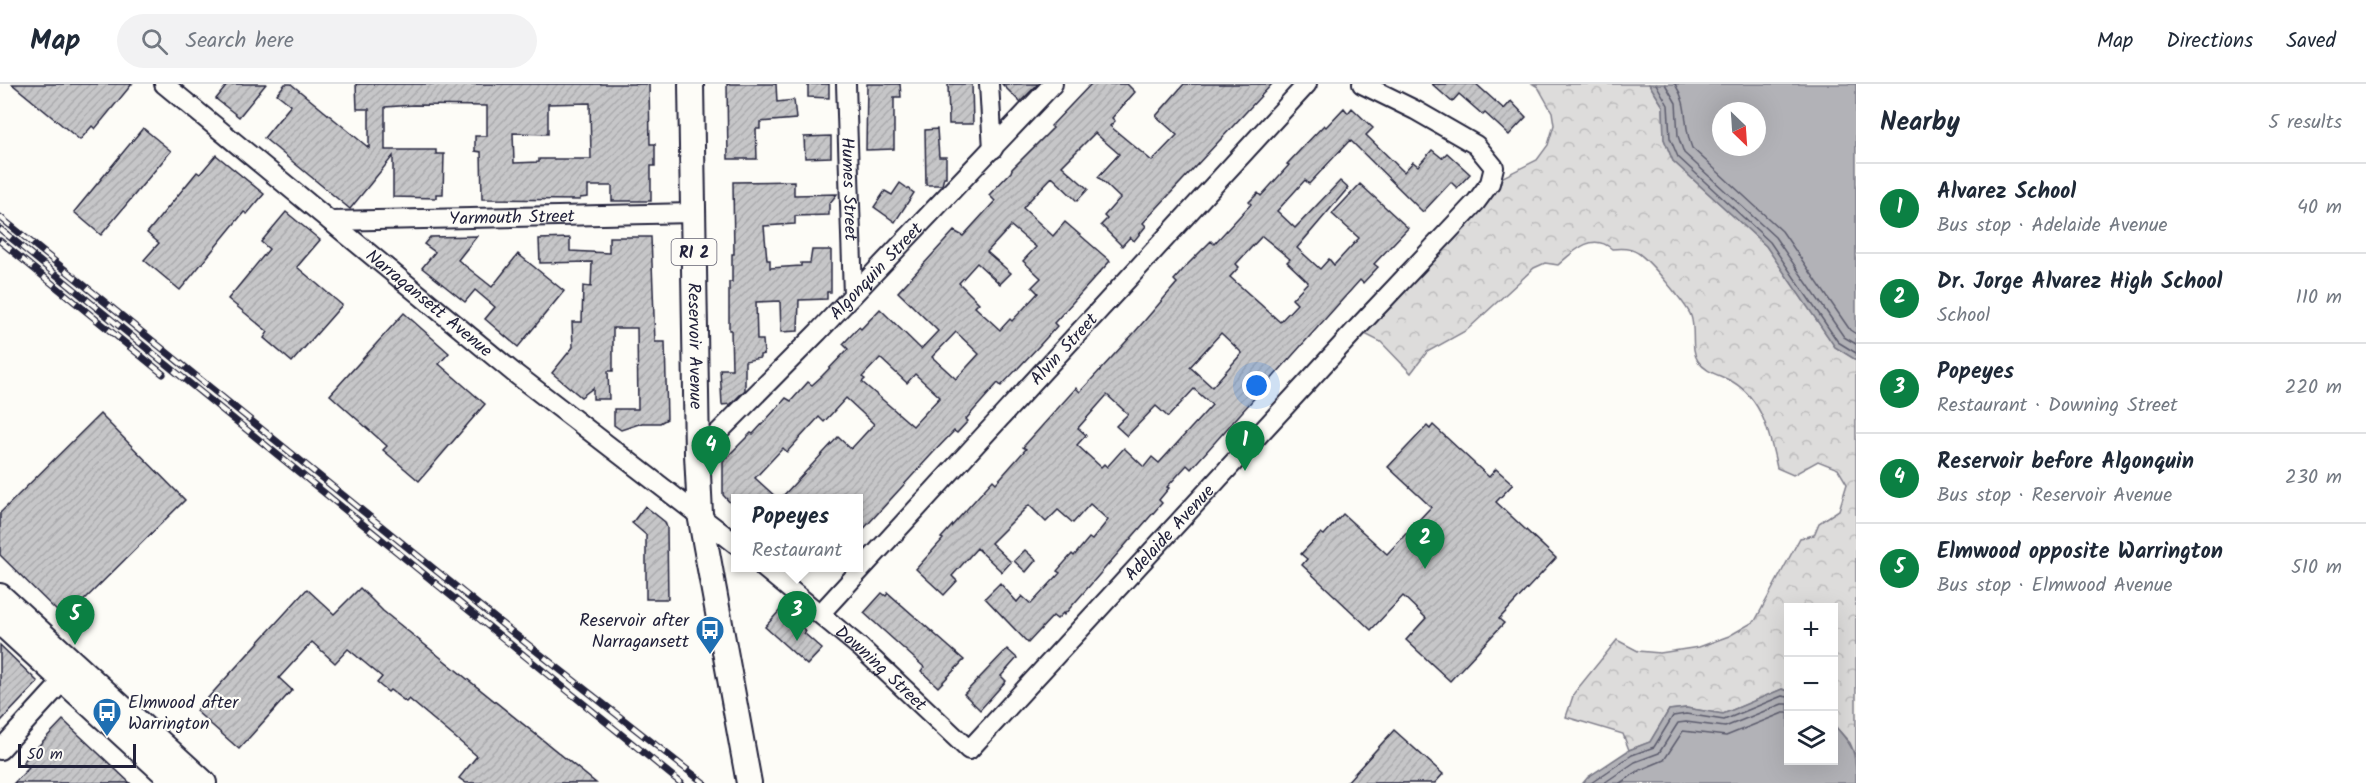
<!DOCTYPE html>
<meta charset="utf-8">
<style>
body{margin:0;font-family:Kalam,sans-serif;background:#f2f2f3;color:#1f2937}
.controls{position:absolute;right:18px;bottom:18px;display:grid;overflow:hidden;border-radius:0px;box-shadow:0 6px 24px #0002}
.controls button{width:54px;height:54px;display:grid;place-items:center;padding:0;border:0;border-bottom:2px solid #e0e1e3;background:#fff;color:#1f2937;font:30px sans-serif}
.compass{position:absolute;left:1712px;top:18px;width:54px;height:54px;border-radius:50%;background:#fff;box-shadow:0 6px 24px #0002;rotate:155deg}
.scale{position:absolute;left:18px;bottom:15px;width:118px;box-sizing:border-box;padding-left:6px;border:3px solid #22223b;border-top:0;font-size:16px;line-height:21px;white-space:nowrap;color:#22223b;-webkit-text-stroke:4px #fdfcf7;paint-order:stroke}
.you{position:absolute;left:1257px;top:302px;width:21px;height:21px;margin:-15px;border:4px solid #fff;border-radius:50%;background:#1a73e8;box-shadow:0 0 0 9px #1a73e833}
.badge{display:grid;place-items:center;width:39px;height:39px;border-radius:50%;background:#0b8043;color:#fff;font-size:20px;font-weight:700}
.pin{position:absolute;translate:-50% -50px;filter:drop-shadow(0 2px 3px #0008)}
.pin::after{content:'';position:absolute;top:32px;width:21px;height:18px;background:inherit;clip-path:polygon(0 0,100% 0,50% 100%)}
.popup{position:absolute;left:731px;top:410px;width:132px;height:78px;box-sizing:border-box;display:grid;place-content:center;border-radius:0px;background:#fff;filter:drop-shadow(0 2px 4px #0005);font-size:20px;white-space:nowrap;color:#747a83}
.popup b{font-size:22px;color:#1f2937}
.popup::after{content:'';position:absolute;left:50%;top:100%;margin-left:-12px;border:12px solid transparent;border-top-color:#fff}
.list{margin:0;padding:0;list-style:none}
h2{display:flex;justify-content:space-between;align-items:center;height:78px;margin:0;padding:0 24px;font-size:26px}
h2 small{font-size:20px;font-weight:400;color:#747a83}
.list li{display:grid;grid-template-columns:39px 1fr auto;gap:18px;align-items:center;box-sizing:border-box;height:90px;padding:0 24px;border-top:2px solid #e0e1e3}
.list b{display:block;font-size:22px;white-space:nowrap}
.list p{margin:0;font-size:20px;white-space:nowrap;color:#747a83}
.list em{font-size:20px;font-style:normal;color:#747a83}
.icon{flex:none;width:33px;height:33px;fill:none;stroke:currentColor;stroke-width:2;stroke-linecap:round;stroke-linejoin:round}
.map{position:relative;flex:none;width:1856px;height:699px;overflow:hidden}
header{display:flex;align-items:center;gap:36px;box-sizing:border-box;height:84px;padding:0 30px;background:#fff;border-bottom:2px solid #e0e1e3}
header strong{font-size:28px}
nav{display:flex;gap:33px;margin-inline-start:auto;font-size:21px}
.search{width:420px;height:54px;background:#f2f2f3;display:flex;align-items:center;gap:15px;box-sizing:border-box;padding:0 21px;border-radius:33px;color:#747a83;font-size:22px}
main{display:flex}
aside{flex:1;background:#fff}
.map>svg:first-child{display:block}
</style>
<header>
<strong>Map</strong>
<div class="search"><svg class="icon" aria-label="search" viewBox="0 0 24 24"><circle cx="10" cy="10" r="6"/><path d="M15 15l6 6"/></svg>Search here</div>
<nav><a>Map</a><a>Directions</a><a>Saved</a></nav>
</header>
<main>
<div class="map">
<svg width="1856" height="699" viewBox="0 0 1856 699">
<defs>
<pattern id="forest-crowns" width="20" height="18" patternUnits="userSpaceOnUse" patternTransform="scale(1.5)"><rect width="20" height="18" fill="#dddcdb"/><path d="M2 6a3 3 0 1 1 6 0M12 15a3 3 0 1 1 6 0" fill="none" stroke="#bdbcbd"/></pattern>
<pattern id="building-hatch" width="6" height="6" patternUnits="userSpaceOnUse" patternTransform="scale(1.5)"><rect width="6" height="6" fill="#c6c6c8"/><path d="M-1 1l2-2M0 6l6-6M5 7l2-2" fill="none" stroke="#aaaaad"/></pattern>
</defs>
<rect width="100%" height="100%" fill="#fdfcf7"/>
<filter id="ink" filterUnits="userSpaceOnUse"><feTurbulence type="fractalNoise" baseFrequency=".0167" numOctaves="2"/><feDisplacementMap in="SourceGraphic" scale="12" xChannelSelector="R" yChannelSelector="G"/><feConvolveMatrix kernelMatrix="1 2 1 2 8 2 1 2 1" color-interpolation-filters="sRGB"/></filter>
<g filter="url(#ink)">
<path fill="url(#forest-crowns)" stroke="#807f8b" stroke-width="1.5" d="M1533 0H1649L1663 22 1664 55 1673 77 1766 162 1835 263 1856 276V673L1850 659 1834 641V524H1788V607L1782 605 1723 630 1686 624 1669 626 1650 658 1629 666 1623 650 1566 633 1574 609 1617 556 1638 567 1660 569 1699 563 1729 552 1755 537 1800 454 1814 451 1819 439 1839 426 1847 400 1838 385 1818 377 1793 391 1777 384C1770 352 1763 316 1733 298 1721 291 1706 289 1698 277 1690 265 1696 246 1691 232 1687 221 1649 176 1638 169 1631 164 1620 164 1612 165 1592 148 1574 167 1558 181L1545 179 1534 184 1467 246 1427 268 1411 289 1381 258 1357 246 1491 99 1537 76 1548 61 1554 41 1552 28 1538 3Z"/>
<g fill="#b2b2b7" stroke="#787885" stroke-width="1.5" fill-rule="evenodd">
<path d="M1649 0H1856V276L1835 263 1766 162 1673 77 1664 55 1663 22ZM1721 27H1757V63H1721Z"/>
<path d="M1782 605 1788 607V676H1834V641C1855 664 1856 668 1856 699H1583L1588 693 1629 666 1650 658 1669 626 1686 624 1723 630Z"/>
</g>
<g fill="none" stroke-linecap="round" stroke-linejoin="round">
<g stroke="#5c5c6d" stroke-width="1.5">
<polyline points="1656,0 1668,21 1670,54 1678,73 1770,158 1838,258 1856,269"/>
<polyline points="1665,0 1676,19 1678,52 1684,69 1775,153 1844,253 1856,260"/>
<path d="M1675 0C1690 24 1682 39 1692 64L1782 147 1850 246 1856 250"/>
<polyline points="1591,699 1632,671 1654,663 1673,632 1686,630 1724,636 1782,612 1788,613"/>
<polyline points="1604,699 1635,678 1659,669 1678,639 1686,638 1725,643 1782,620 1788,620"/>
<polyline points="1620,699 1640,686 1664,676 1683,647 1726,652 1783,629 1788,629"/>
</g>
</g>
<g fill="url(#building-hatch)" stroke="#22223b" stroke-width="1.5" fill-rule="evenodd">
<polygon points="12,0 132,0 95,45 92,42 80,56"/>
<polygon points="228,0 266,0 239,33 216,15"/>
<path d="M285 0H291L369 64V25H357L356 0H649L650 60H655V82H651V117H612V102H588V113L580 114V116L482 115 481 68 475 67V52H487V22L414 21 385 23V66H436V70H444L443 110H436V114L393 113V72L350 125 264 54 291 21 277 10ZM590 19 591 75H539V78L514 79 513 49 548 50V20Z"/>
<polygon points="727,0 776,0 777,18 794,16 796,35 760,38 760,45 756,45 757,75 728,75"/>
<polygon points="808,0 829,0 829,14 808,13"/>
<polygon points="867,0 900,0 901,13 894,13 894,65 866,66"/>
<polygon points="948,0 972,0 973,40 949,40"/>
<polygon points="1002,0 1038,0 1020,18"/>
<path d="M1091 0H1127L1135 8 1112 34 1115 37 1110 42 1152 77 1177 51 1156 32 1184 0H1272L1143 139 1146 142 1134 157 1130 153 1122 162 1101 141 1107 135 1104 132 1120 114 1098 93 1119 70 1095 49 1062 82 1088 105 1077 117 1052 93 1028 118 1023 124 1053 152 1065 138 1110 177 1054 239 1057 242 1039 262 1001 302 998 299 966 335 968 337 957 349 954 347 932 370 858 451V414H781L838 353 851 365 874 340 846 314 824 338 819 333 787 368 783 364 755 394 777 414H735V424L723 411V377L751 349 753 350 786 314 791 317 808 298 812 301 822 292 848 265 843 260 859 243 861 245 880 225 921 265 938 247 898 208 954 147 963 152 995 117 989 111 1011 88 1012 85 1053 44 1051 42ZM1011 142 1036 163 1023 177 1041 194 1032 203 1038 209 1012 237 1010 235 1000 246 975 223 979 219 959 199 977 179 1000 200 1011 189 987 168ZM956 248 979 270 956 295 932 273ZM880 274 907 299 915 290 940 313 913 342 862 298 865 295 862 293Z"/>
<polygon points="1432,0 1476,0 1504,25 1511,17 1526,33 1509,51 1485,29 1483,31 1459,10 1452,18"/>
<path d="M1344 24 1348 29 1352 24 1373 44 1366 51 1404 88 1413 78 1418 82 1432 66 1442 74 1447 69 1470 90 1457 104 1451 98 1423 128 1350 56 1309 100 1305 96 1277 127 1295 144 1340 97 1348 104 1297 164 1320 185 1329 175 1334 181 1359 154 1332 130 1360 100 1408 144 1374 180 1378 183 1363 199 1360 196 1191 385 1187 381 1167 403 1169 404 1159 416 1162 419 1064 531 1063 529 1057 535 1053 532 1028 559 985 514 1000 499 1017 518 1022 512 1031 520 1060 489 1057 487 1072 470 1074 472 1089 454 1092 456 1108 436 1090 420 1073 439 1058 426 1046 438 1029 421 991 459 1011 478 1002 488 977 464 952 492 957 497 944 511 916 485 943 455 941 454 993 396 996 399 1026 365 1023 363 1076 304 1080 308 1134 249 1177 199 1174 196 1188 180 1211 157 1214 160 1251 120 1249 118 1258 109 1261 112 1289 81 1287 80 1302 64 1324 41 1326 43ZM1262 152 1290 175 1287 178 1308 198 1292 215 1297 220 1280 238 1230 193 1239 183 1236 180ZM1221 249 1242 269 1212 303 1190 283ZM1194 305 1212 321 1159 379 1152 373 1144 383 1124 364 1107 383 1104 380 1101 383 1077 361 1086 351 1078 344 1107 311 1128 330 1116 342 1127 352 1156 322 1168 333Z"/>
<polygon points="143,44 171,67 101,151 74,128"/>
<polygon points="937,45 939,73 946,73 946,93 944,93 942,101 926,101 925,46"/>
<polygon points="831,52 831,73 805,74 804,53"/>
<polygon points="216,71 264,110 247,130 244,128 180,206 144,176 159,159 147,149 197,88 200,90"/>
<polygon points="794,97 794,111 837,110 829,120 829,131 795,132 795,140 764,142 767,176 770,176 770,184 801,182 801,179 810,179 812,166 831,166 831,208 827,208 827,215 799,216 798,247 781,248 780,217 756,218 757,256 763,256 764,270 760,271 760,274 745,277 745,306 731,320 722,321 720,285 732,285 731,246 729,246 729,198 732,198 732,170 734,170 733,98"/>
<polygon points="900,99 914,109 895,138 874,123 885,107 892,111"/>
<polygon points="286,128 320,156 297,183 342,221 292,278 264,254 268,248 228,215 269,165 261,158"/>
<polygon points="477,152 458,176 492,203 518,170 564,207 518,263 485,235 495,223 475,206 465,218 422,184 435,168 424,160 430,153"/>
<polygon points="609,153 651,153 655,258 665,258 667,335 660,339 642,339 621,346 614,341 614,325 638,325 637,244 613,244 613,287 608,287 609,315 593,315 593,304 581,313 552,289 573,263 572,238 582,238 583,202 591,203 592,178 540,179 539,155 570,154 570,167 609,169"/>
<polygon points="404,229 449,269 439,280 485,320 419,397 383,366 387,362 330,311"/>
<polygon points="100,330 185,416 65,535 0,471 0,429"/>
<polygon points="1433,341 1489,393 1496,385 1513,400 1496,418 1556,474 1499,535 1504,539 1450,597 1406,556 1426,534 1403,512 1371,546 1302,481 1307,475 1301,470 1321,449 1324,451 1343,430 1387,470 1431,423 1388,383 1427,342 1430,345"/>
<polygon points="645,422 665,438 667,444 668,515 646,515 646,451 632,439"/>
<polygon points="1025,466 1036,476 1026,488 1014,477"/>
<polygon points="360,504 383,527 596,699 466,699 459,694 477,672 409,615 406,618 390,606 388,608 377,599 382,593 348,565 335,579 312,558 279,594 292,606 239,665 196,627 307,505 334,530"/>
<polygon points="882,509 886,512 888,509 964,576 938,603 921,587 924,583 864,529"/>
<polygon points="781,525 806,547 804,549 822,565 807,581 765,543"/>
<polygon points="0,561 38,598 0,638"/>
<polygon points="1007,565 1017,574 1001,592 1006,597 980,626 964,610"/>
<polygon points="63,636 130,699 14,699 29,684 23,678"/>
<polygon points="1394,646 1443,690 1435,699 1346,699"/>
</g>
<g fill="none" stroke-linecap="round" stroke-linejoin="round">
<g stroke="#22223b" stroke-width="22">
<g id="minor">
<path id="s1" d="M164 0 513 288 736 460"/>
<path id="s2" d="M846 0 853 211"/>
<polyline points="989,0 993,65"/>
<path id="s3" d="M330 137 693 129"/>
<path id="s4" d="M697 370 818 248 1053 0"/>
<path id="s5" d="M764 484 861 564 969 666 1360 241 1476 118 1490 99 1494 83 1476 61 1415 26 1362 0"/>
<path id="s6" d="M820 530 1307 0"/>
<polyline points="0,666 72,587"/>
</g>
</g>
<g stroke="#22223b" stroke-width="28">
<g id="major">
<path id="s7" d="M691 0 697 370 700 430 749 699"/>
<polyline points="0,512 204,699"/>
<polyline points="0,538 176,699"/>
</g>
</g>
<use href="#minor" stroke="#fdfcf7" stroke-width="18"/>
<use href="#major" stroke="#fdfcf7" stroke-width="24"/>
<g stroke="#22223b" stroke-width="7">
<g id="rail">
<polyline points="0,133 507,544 704,699"/>
<polyline points="0,145 681,699"/>
<polyline points="0,157 163,290"/>
</g>
</g>
<use href="#rail" stroke="#fdfcf7" stroke-width="4.5" stroke-dasharray="14" stroke-linecap="butt"/>
</g>
</g>
<defs>
<g id="bus-pin" transform="scale(1.5)"><path d="M0 17L-7.5 6A9.5 9.5 0 1 1 7.5 6Z" fill="#1f6fb2" stroke="#fdfcf7"/><path d="M-5-6H5V4H4V6H2V4H-2V6H-4V4H-5ZM-3.5-4V0h7V-4ZM-3.5 1.2v1.5H-2V1.2ZM2 1.2v1.5H3.5V1.2Z" fill="#fff"/></g>
</defs>
<g fill-rule="evenodd">
<use href="#bus-pin" x="710" y="546"/>
<use href="#bus-pin" x="107" y="628"/>
</g>
<g text-anchor="middle" stroke-width="4.5" stroke-linejoin="round" paint-order="stroke">
<rect fill="#fdfcf7" stroke="#646373" stroke-width="1.5" x="671.5" y="155" width="45" height="26" rx="4.5"/>
<g font-size="16" font-weight="bold" fill="#22223b">
<text x="694" y="174">RI 2</text>
</g>
<g font-size="18" fill="#22223b" stroke="#fdfcf7">
<text dy="6" stroke="none"><textPath href="#s2" startOffset="105">Humes Street</textPath></text>
<text dy="6" stroke="none"><textPath href="#s3" startOffset="182">Yarmouth Street</textPath></text>
<text dy="6" stroke="none"><textPath href="#s4" startOffset="256">Algonquin Street</textPath></text>
<text dy="6" stroke="none"><textPath href="#s1" startOffset="344">Narragansett Avenue</textPath></text>
<text dy="6" stroke="none"><textPath href="#s7" startOffset="262">Reservoir Avenue</textPath></text>
<text dy="6" stroke="none"><textPath href="#s6" startOffset="360">Alvin Street</textPath></text>
<text dy="6" stroke="none"><textPath href="#s5" startOffset="570">Adelaide Avenue</textPath></text>
<text dy="6" stroke="none"><textPath href="#s5" startOffset="154">Downing Street</textPath></text>
</g>
<g font-size="18" fill="#22223b" stroke="#fdfcf7" text-anchor="end">
<text x="689" y="542">Reservoir after<tspan x="689" dy="21">Narragansett</tspan></text>
<text x="128" y="624" text-anchor="start">Elmwood after<tspan x="128" dy="21">Warrington</tspan></text>
</g>
</g>
</svg>
<div class="controls">
<button>+</button>
<button>−</button>
<button><svg class="icon" aria-label="layers" viewBox="0 0 24 24"><path d="M12 4l9 5-9 5-9-5zM3 14l9 5 9-5"/></svg></button>
</div>
<svg class="compass" viewBox="-18 -18 36 36"><path d="M0-13l5 13h-10z" fill="#e53935"/><path d="M0 13l5-13h-10z" fill="#747a83"/></svg>
<div class="scale">50 m</div>
<div class="you"></div>
<div class="pin badge" style="left:1245px;top:387px">1</div>
<div class="pin badge" style="left:1425px;top:485px">2</div>
<div class="pin badge" style="left:797px;top:557px">3</div>
<div class="popup"><b>Popeyes</b>Restaurant</div>
<div class="pin badge" style="left:711px;top:392px">4</div>
<div class="pin badge" style="left:75px;top:561px">5</div>
</div>
<aside>
<h2>Nearby<small>5 results</small></h2>
<ul class="list">
<li><span class="badge">1</span><div><b>Alvarez School</b><p>Bus stop · Adelaide Avenue</p></div><em>40 m</em></li>
<li><span class="badge">2</span><div><b>Dr. Jorge Alvarez High School</b><p>School</p></div><em>110 m</em></li>
<li><span class="badge">3</span><div><b>Popeyes</b><p>Restaurant · Downing Street</p></div><em>220 m</em></li>
<li><span class="badge">4</span><div><b>Reservoir before Algonquin</b><p>Bus stop · Reservoir Avenue</p></div><em>230 m</em></li>
<li><span class="badge">5</span><div><b>Elmwood opposite Warrington</b><p>Bus stop · Elmwood Avenue</p></div><em>510 m</em></li>
</ul>
</aside>
</main>
